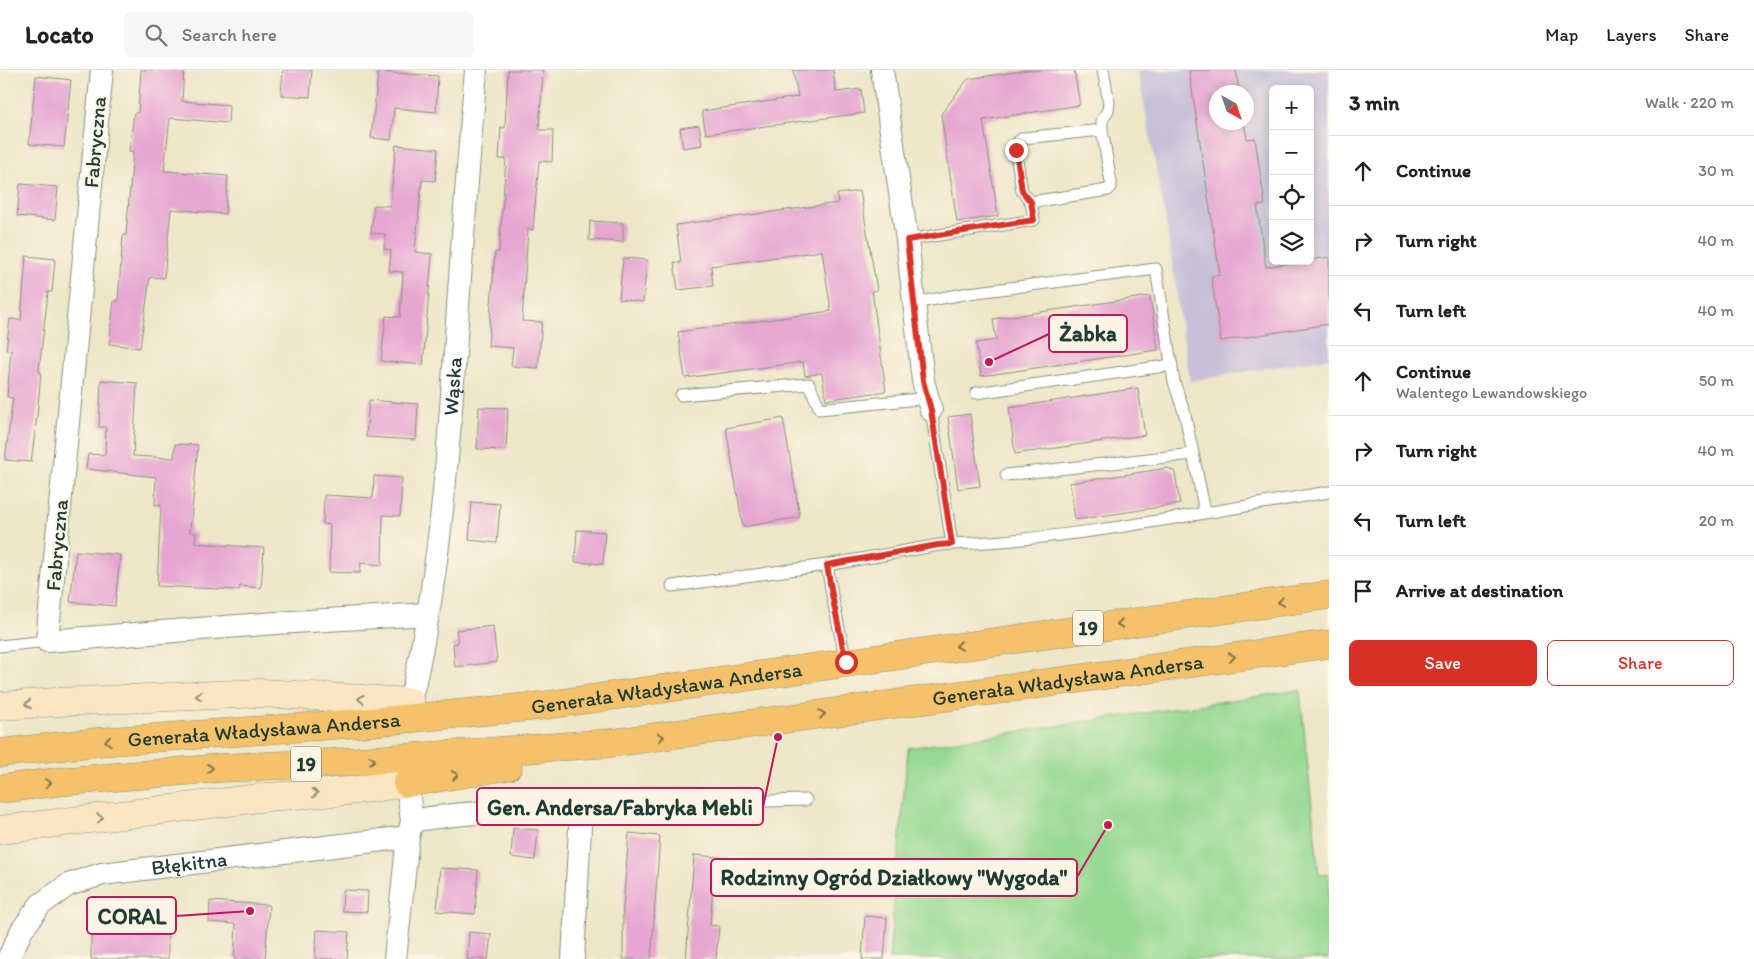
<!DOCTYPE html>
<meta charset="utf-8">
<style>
body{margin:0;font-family:Itim,sans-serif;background:#f6f6f6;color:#222}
.controls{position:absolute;right:15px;top:15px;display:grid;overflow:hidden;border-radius:8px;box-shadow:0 2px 8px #0003}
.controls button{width:45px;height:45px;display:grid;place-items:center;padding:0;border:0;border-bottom:1px solid #e0e0e0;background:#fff;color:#222;font:25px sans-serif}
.compass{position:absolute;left:1209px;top:15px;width:45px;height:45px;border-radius:50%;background:#fff;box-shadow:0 2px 8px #0003;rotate:140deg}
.stop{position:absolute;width:15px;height:15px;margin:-11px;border:4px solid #d93025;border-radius:50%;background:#fff}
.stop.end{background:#d93025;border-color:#fff;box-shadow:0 1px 5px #0008}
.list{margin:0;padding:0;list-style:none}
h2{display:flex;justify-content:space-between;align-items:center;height:65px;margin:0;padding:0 20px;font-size:21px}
h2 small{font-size:16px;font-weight:400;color:#767676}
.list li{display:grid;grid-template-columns:32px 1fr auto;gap:15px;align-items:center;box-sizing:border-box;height:70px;padding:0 20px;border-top:1px solid #e0e0e0}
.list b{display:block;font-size:19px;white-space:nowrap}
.list p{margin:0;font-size:16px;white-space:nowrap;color:#767676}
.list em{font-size:16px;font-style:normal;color:#767676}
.actions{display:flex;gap:10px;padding:15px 20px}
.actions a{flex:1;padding:11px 0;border:1px solid #d93025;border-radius:8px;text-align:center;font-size:18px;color:#d93025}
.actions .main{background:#d93025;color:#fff}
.icon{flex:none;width:28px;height:28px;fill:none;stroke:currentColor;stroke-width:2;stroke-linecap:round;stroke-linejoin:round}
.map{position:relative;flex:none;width:1329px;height:889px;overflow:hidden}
header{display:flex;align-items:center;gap:30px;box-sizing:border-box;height:70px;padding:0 25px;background:#fff;border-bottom:1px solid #e0e0e0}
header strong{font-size:24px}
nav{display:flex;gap:28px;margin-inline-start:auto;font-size:18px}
.search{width:350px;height:45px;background:#f6f6f6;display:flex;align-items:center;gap:12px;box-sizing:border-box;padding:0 18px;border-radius:8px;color:#767676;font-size:19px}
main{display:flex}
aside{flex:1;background:#fff}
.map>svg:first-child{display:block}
</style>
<header>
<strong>Locato</strong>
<div class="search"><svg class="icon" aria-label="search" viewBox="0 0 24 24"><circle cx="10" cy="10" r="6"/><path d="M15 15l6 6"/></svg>Search here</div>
<nav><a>Map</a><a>Layers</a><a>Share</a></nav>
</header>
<main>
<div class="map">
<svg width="1329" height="889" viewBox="0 0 1329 889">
<rect width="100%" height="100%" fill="#fcf5e5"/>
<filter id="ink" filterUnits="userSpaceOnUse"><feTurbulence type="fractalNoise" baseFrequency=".02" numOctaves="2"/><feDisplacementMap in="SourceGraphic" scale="10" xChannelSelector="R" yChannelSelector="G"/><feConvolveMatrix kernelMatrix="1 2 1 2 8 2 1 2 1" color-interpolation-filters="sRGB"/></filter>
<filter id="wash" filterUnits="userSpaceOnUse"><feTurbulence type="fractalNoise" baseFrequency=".0096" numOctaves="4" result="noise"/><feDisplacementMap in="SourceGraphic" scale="20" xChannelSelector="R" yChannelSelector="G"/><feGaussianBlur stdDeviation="1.12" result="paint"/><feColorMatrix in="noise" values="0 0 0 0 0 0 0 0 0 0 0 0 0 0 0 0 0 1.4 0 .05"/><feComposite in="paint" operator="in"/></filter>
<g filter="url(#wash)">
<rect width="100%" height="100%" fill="#ede6c7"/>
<path fill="#c7c0d8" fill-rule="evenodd" d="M1138 0H1329V288L1190 311 1165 147ZM1273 19H1310V191H1273ZM1216 22H1246V52H1216Z"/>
<polygon fill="#96d992" stroke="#5a8b63" points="1300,620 1319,805 1329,804 1329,889 889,889 908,678"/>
<g id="blocks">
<g fill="#e6a6d1">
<polygon points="141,0 184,0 182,31 229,35 228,53 170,48 164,101 228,106 225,144 171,139 164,208 150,207 140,278 109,274 114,231 118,231 123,165 126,165 133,82 129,81 134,43 138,43"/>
<polygon points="283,0 312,0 310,27 281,25"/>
<polygon points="508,0 543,0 539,60 553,60 552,92 539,91 533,160 528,159 522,251 542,252 538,298 511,296 513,278 488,276 495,182 499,182 506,89 499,89 501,57 505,58"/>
<polygon points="793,0 833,0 836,22 861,19 864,43 706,64 702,41 798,27"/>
<polygon points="1027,0 1074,0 1080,35 983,50 998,146 957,152 941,44 968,9"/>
<polygon points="1189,0 1236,0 1239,22 1216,22 1216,52 1244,52 1247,69 1255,68 1265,135 1257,136 1266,197 1329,187 1329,254 1221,271 1211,206 1220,205"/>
<polygon points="378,2 438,6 436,42 394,38 391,70 371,68"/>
<polygon points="36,6 71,10 64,77 29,74"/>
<polygon points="699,55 702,75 683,78 680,58"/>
<polygon points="396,75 438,79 435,111 422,110 415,182 432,184 423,295 381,291 386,246 400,247 403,202 389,201 391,180 384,179 385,164 371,163 374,135 390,136"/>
<polygon points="20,114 58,117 55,150 17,146"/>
<polygon points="860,121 877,220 872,221 886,321 826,330 822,303 805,306 803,292 685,308 678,262 831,241 822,181 711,196 713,216 678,220 674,192 681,193 676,155 838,133 837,124"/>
<polygon points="590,151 623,153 623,172 589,170"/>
<polygon points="26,186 55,189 52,222 48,222 39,301 41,302 37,347 31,392 5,390 13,328 7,327 11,280 6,280 10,249 21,250"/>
<polygon points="623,188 647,190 643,232 619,229"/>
<polygon points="1150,226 1158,280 981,306 976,273 996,270 993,249"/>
<polygon points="101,310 137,313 133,386 174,388 175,374 198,375 190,462 196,463 195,473 264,478 261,518 240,516 239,520 157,516 161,435 155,435 156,407 86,399 88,384 105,385 106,357 99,357"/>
<polygon points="1138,318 1145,365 1015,384 1009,338"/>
<polygon points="369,330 418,334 416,370 366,367"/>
<polygon points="479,337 508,338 506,380 477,379"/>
<polygon points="970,344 980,416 958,419 948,347"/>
<polygon points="783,348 800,447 743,457 726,358"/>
<polygon points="1168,398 1175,402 1180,434 1075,450 1070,413"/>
<polygon points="374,406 402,408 400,446 383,445 382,495 361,493 360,503 329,502 330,455 323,454 324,425 373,428"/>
<polygon points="472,432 500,434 497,473 469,470"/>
<polygon points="577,460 605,462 603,494 575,492"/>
<polygon points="76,481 120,485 115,536 70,532"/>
<polygon points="493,556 497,592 455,597 453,574 458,573 456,560"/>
<polygon points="513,758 538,760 535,790 511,787"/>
<polygon points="629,763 660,766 651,889 623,889 623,837"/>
<polygon points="694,785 729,788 727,818 713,817 710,855 719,856 716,889 686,889"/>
<polygon points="440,798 478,800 475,844 437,841"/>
<polygon points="343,820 368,821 367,842 342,841"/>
<polygon points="210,831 269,835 265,889 234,889 236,854 209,852"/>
<polygon points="865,846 887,848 884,889 862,889"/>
<polygon points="168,847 168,889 91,889 91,857"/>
<polygon points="317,860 349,862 347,889 315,889"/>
<polygon points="469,862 491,864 488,889 467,889"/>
</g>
</g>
</g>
<g filter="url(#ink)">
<use href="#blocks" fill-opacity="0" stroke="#86927e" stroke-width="1"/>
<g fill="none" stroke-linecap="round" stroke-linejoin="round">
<g stroke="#86927e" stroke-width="13">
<g id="service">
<polyline points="1031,132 1022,121 1015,77 1019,71 1023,68 1102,60"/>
<polyline points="907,170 1034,150 1031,132 1108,120 1111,117 1111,112 1102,60 1102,51 1108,40 1109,33 1103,0"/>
<polyline points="914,233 969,223 1156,199 1174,312 1185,345 1205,442"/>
<polyline points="976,323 1172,295"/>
<polyline points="681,325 809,314 820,339 928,328"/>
<path d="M931 340 952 474C1079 469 1204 442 1329 422"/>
<polyline points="1006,405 1193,384"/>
<polyline points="827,495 832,525 846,592"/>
<polyline points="672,516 827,495 939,475 952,474"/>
<polyline points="0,576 47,571"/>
<polyline points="581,739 648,734 806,730"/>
</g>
</g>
<g stroke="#86927e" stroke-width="24">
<g id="minor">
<polyline points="102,0 47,571 276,553 428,544"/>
<polyline points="882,0 907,170 923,311 931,340"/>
<path id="s1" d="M410 632C438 518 447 400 455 283 461 189 468 94 476 0"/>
<path d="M412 751C442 745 473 743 504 741 530 739 555 738 581 739L573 889"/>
<path id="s2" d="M8 889 22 860 40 835 68 815 102 804 408 767"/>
<polyline points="395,889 408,767 412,751 407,713"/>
</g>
</g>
<g stroke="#86927e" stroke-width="29">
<g id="secondary">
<polyline points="0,636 57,632 261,623 410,632"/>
<polyline points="0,760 267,727 349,721 407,713"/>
</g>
</g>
<g stroke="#86927e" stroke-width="29">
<g id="trunk">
<path id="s3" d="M0 683 98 672 361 653 540 636 1329 525"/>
<polyline points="407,713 508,696"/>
<path id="s4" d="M0 719 57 712 221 698 331 693 612 673 1329 574"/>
</g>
</g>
<use href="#service" stroke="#fff" stroke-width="11"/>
<use href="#minor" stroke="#fff" stroke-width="22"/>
<use href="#secondary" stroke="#fbe6c4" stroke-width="28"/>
<use href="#trunk" stroke="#f5c16b" stroke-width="28"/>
</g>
<defs><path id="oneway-chevron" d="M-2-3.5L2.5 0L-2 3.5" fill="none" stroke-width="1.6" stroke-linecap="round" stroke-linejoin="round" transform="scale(1.25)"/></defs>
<g stroke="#7f784d">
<use href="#oneway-chevron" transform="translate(1281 532) rotate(172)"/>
<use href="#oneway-chevron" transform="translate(1120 554) rotate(172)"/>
<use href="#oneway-chevron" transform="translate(959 576) rotate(172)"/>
<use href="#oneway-chevron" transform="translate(1232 587) rotate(-8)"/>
<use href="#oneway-chevron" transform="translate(822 644) rotate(-8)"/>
<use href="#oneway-chevron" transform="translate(661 667) rotate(-8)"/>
<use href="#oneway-chevron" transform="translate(108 671) rotate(176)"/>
<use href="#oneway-chevron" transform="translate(372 690) rotate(-4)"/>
<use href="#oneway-chevron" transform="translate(210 698) rotate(-5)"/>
<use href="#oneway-chevron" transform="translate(455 705) rotate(-9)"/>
<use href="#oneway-chevron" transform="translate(48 713) rotate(-8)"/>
</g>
<g stroke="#8d927c">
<use href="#oneway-chevron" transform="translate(199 626) rotate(178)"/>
<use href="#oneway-chevron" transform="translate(361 629) rotate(-177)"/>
<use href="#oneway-chevron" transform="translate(28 634) rotate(176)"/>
<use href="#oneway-chevron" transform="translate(315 723) rotate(-4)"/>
<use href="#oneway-chevron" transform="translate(100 748) rotate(-7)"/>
</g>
</g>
<g fill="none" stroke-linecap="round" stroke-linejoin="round" filter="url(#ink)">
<polyline stroke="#d93025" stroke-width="6" points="846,592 832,525 827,495 938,475 952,474 931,340 923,311 907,170 1034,150 1031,132 1022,121 1016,80"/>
</g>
<g text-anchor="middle" stroke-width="4.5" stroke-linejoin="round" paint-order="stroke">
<g fill="#fcf5e5" stroke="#617469" stroke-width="1">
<rect x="1073" y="540.5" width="30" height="35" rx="4"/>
<rect x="291" y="676.5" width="30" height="35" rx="4"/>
</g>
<g font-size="20" font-weight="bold" fill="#1f3d34">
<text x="1088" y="565">19</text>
<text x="306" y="701">19</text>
</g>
<g font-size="21" fill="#1f3d34" stroke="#fcf5e5">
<text transform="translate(95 72) rotate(-85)" y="7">Fabryczna</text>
<text dy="7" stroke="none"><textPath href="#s1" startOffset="319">Wąska</textPath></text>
<text transform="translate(57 475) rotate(-85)" y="7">Fabryczna</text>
<text dy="7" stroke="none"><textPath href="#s4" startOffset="1074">Generała Władysława Andersa</textPath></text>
<text dy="7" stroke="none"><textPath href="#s3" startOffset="670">Generała Władysława Andersa</textPath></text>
<text dy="7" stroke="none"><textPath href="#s3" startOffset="265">Generała Władysława Andersa</textPath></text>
<text dy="7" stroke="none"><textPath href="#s2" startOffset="221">Błękitna</textPath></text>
</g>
</g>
<path fill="none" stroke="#c2185b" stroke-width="2" d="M989 292L1049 264M778 667L763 737M1108 755L1077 807M250 841L176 846"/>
<g fill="#c2185b" stroke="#fcf5e5" stroke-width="2">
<circle cx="989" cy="292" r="5"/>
<circle cx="778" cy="667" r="5"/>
<circle cx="1108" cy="755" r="5"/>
<circle cx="250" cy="841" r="5"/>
</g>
<g fill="#fcf5e5" stroke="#c2185b" stroke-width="2">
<rect x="1049" y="245" width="78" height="37" rx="5"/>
<rect x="477" y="718" width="286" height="37" rx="5"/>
<rect x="711" y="789" width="366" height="37" rx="5"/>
<rect x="87" y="827" width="89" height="37" rx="5"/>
</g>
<g font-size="22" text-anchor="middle" font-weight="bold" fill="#1f3d34">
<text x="1088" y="271">Żabka</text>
<text x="620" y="745">Gen. Andersa/Fabryka Mebli</text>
<text x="894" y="815">Rodzinny Ogród Działkowy "Wygoda"</text>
<text x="132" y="854">CORAL</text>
</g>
</svg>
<div class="controls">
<button>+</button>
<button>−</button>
<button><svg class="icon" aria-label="locate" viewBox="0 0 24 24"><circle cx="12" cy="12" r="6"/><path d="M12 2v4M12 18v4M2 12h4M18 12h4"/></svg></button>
<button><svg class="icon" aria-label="layers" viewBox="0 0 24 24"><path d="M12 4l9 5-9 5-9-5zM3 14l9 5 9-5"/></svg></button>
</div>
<svg class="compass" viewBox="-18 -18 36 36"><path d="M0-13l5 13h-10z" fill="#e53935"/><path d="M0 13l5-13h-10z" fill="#767676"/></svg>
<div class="stop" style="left:846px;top:592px"></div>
<div class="stop end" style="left:1016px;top:80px"></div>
</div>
<aside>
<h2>3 min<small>Walk · 220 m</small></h2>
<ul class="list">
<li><svg class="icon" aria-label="ahead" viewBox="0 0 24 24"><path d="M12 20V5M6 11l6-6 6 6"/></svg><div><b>Continue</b></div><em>30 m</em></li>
<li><svg class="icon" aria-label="right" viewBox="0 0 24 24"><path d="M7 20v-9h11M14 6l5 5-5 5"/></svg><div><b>Turn right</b></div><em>40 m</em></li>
<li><svg class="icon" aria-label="left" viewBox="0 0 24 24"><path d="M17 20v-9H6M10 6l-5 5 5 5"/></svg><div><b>Turn left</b></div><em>40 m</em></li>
<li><svg class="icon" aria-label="ahead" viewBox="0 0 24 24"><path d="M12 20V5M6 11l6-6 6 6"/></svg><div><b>Continue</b><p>Walentego Lewandowskiego</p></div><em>50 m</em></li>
<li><svg class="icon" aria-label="right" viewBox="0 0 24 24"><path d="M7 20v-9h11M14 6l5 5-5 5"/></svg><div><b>Turn right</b></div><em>40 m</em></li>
<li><svg class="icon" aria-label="left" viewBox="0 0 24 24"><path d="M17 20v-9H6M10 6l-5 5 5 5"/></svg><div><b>Turn left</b></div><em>20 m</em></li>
<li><svg class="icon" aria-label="arrive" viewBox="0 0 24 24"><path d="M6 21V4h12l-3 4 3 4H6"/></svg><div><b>Arrive at destination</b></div></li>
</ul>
<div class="actions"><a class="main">Save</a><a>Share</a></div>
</aside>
</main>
